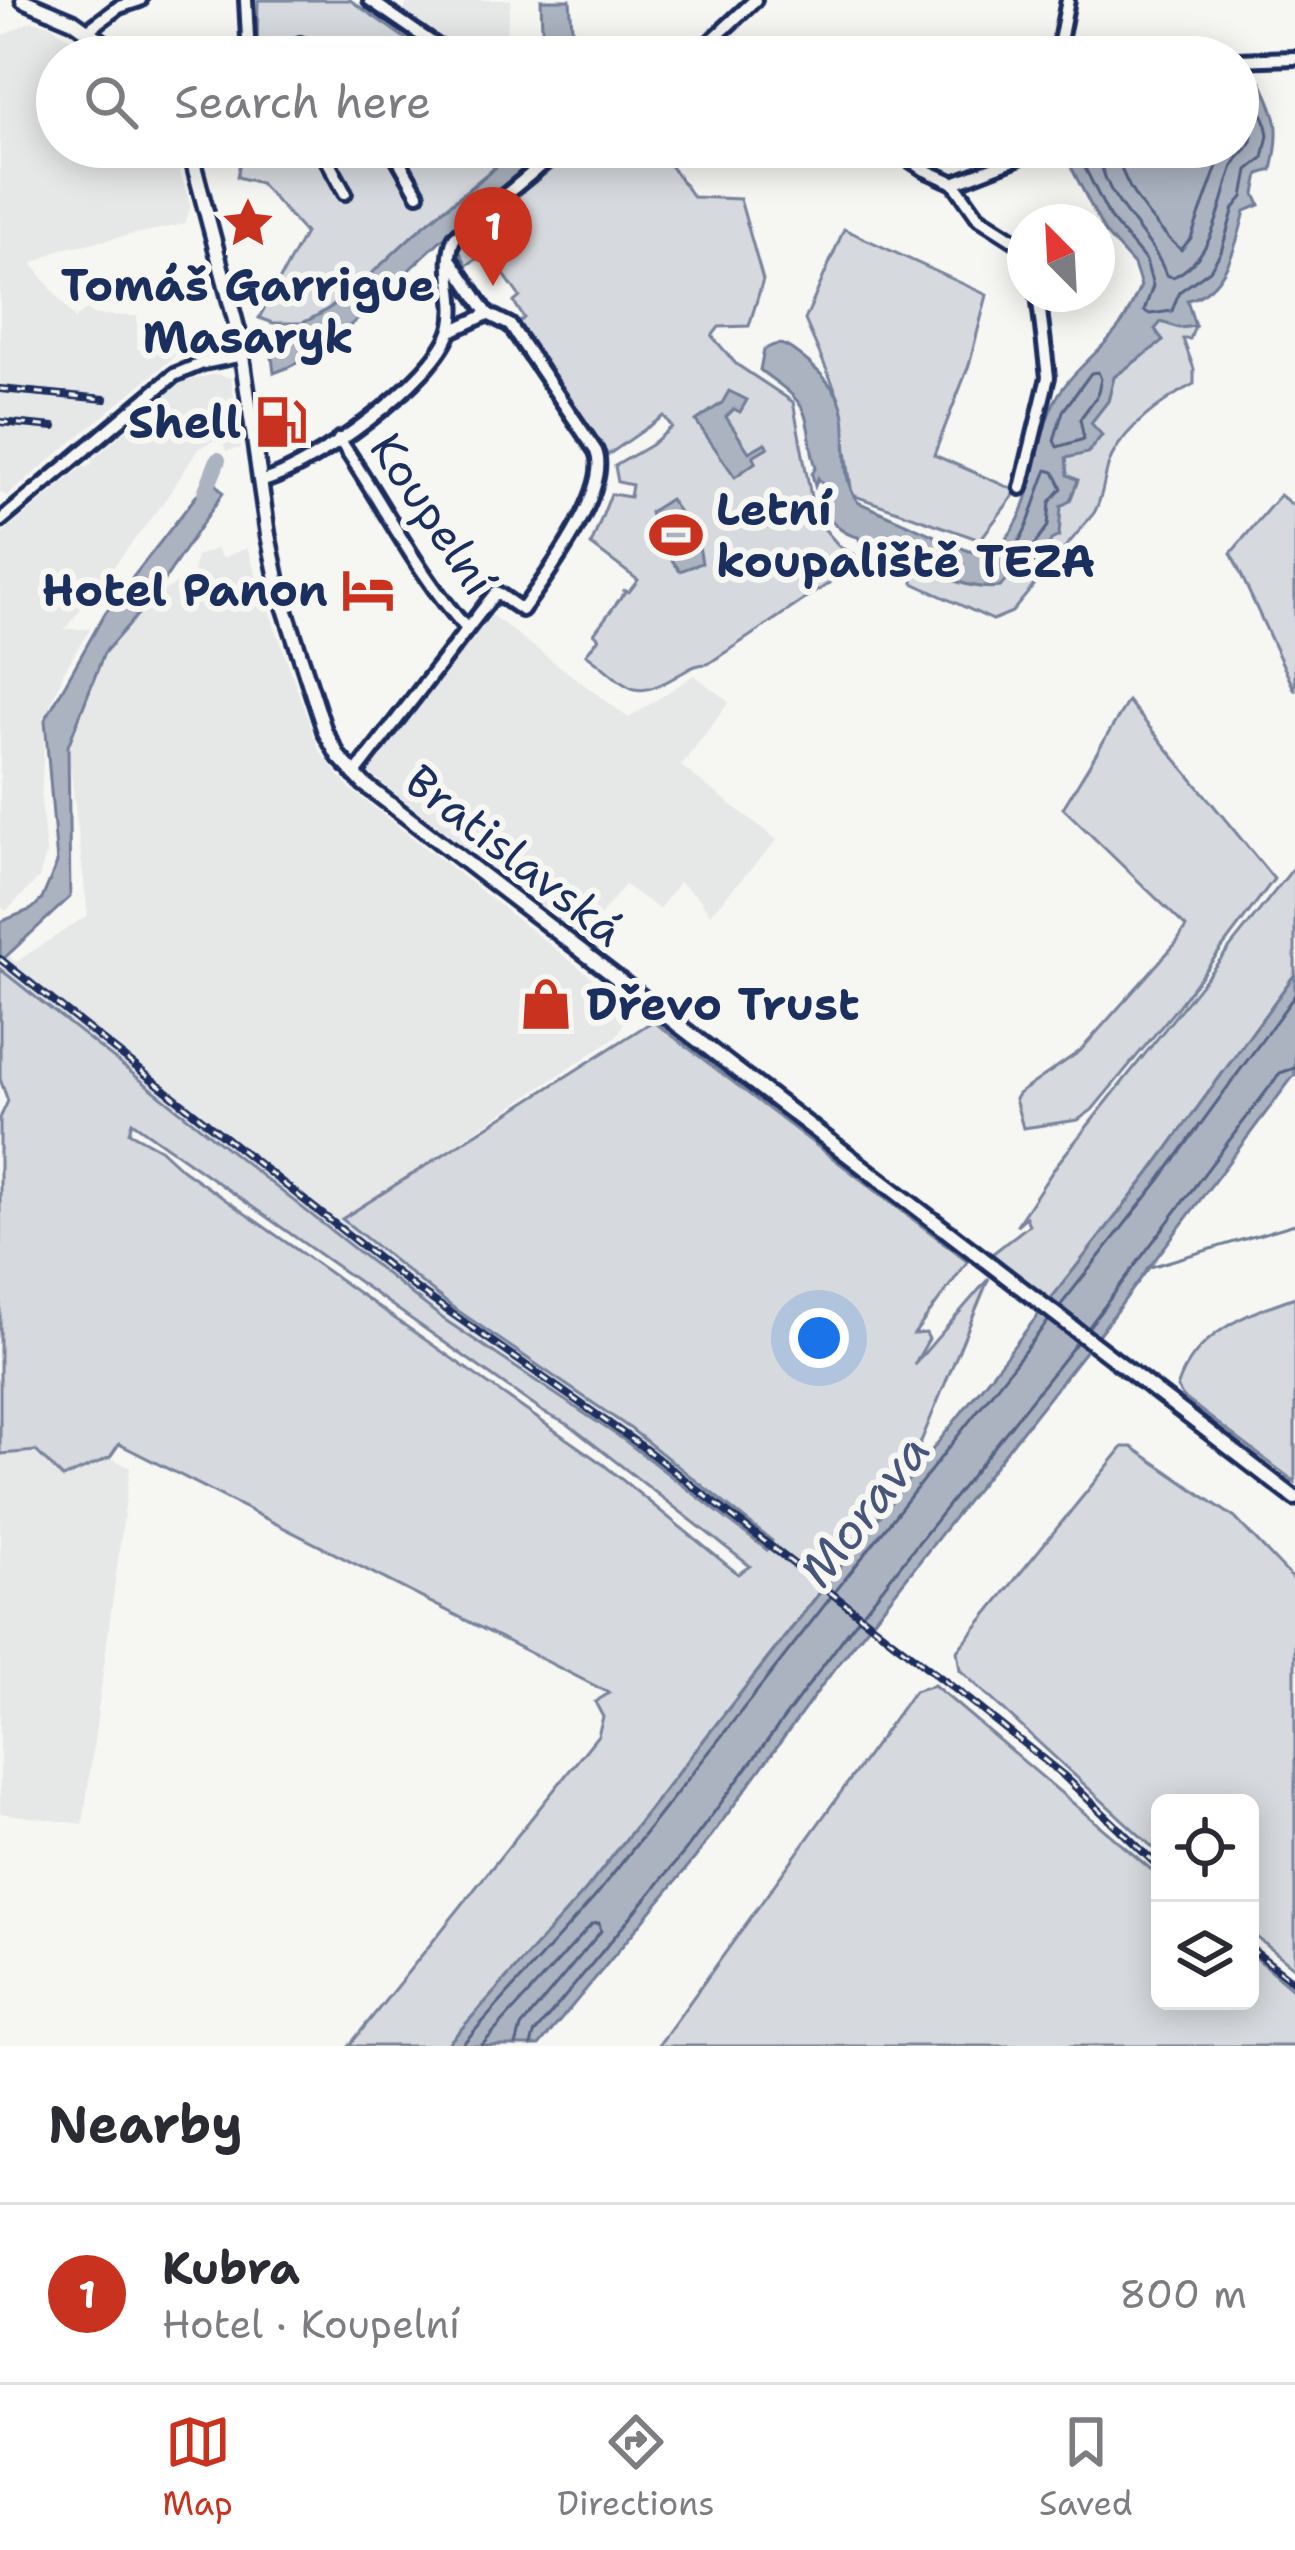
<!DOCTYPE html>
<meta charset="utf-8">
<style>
body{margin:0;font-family:"Shantell Sans",sans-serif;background:#f7f7f7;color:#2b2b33}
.controls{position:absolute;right:36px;bottom:36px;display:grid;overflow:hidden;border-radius:18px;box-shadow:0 6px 30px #0003}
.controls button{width:108px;height:108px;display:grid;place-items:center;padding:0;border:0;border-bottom:3px solid #e1e1e2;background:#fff;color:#2b2b33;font:60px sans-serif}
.compass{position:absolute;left:1007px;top:204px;width:108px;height:108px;border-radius:50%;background:#fff;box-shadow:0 6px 30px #0003;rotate:336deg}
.you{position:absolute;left:819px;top:1338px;width:42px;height:42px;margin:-30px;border:9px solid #fff;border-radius:50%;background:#1a73e8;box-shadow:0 0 0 18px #1a73e833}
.badge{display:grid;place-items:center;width:78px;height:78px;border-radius:50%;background:#c8321e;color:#fff;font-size:39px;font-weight:700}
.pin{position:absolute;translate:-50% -99px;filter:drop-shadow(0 3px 6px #0008)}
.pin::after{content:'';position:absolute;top:63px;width:42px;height:36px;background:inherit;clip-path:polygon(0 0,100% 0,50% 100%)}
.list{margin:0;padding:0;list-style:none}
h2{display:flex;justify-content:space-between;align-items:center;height:156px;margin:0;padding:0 48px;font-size:51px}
h2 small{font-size:39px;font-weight:400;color:#7c7c81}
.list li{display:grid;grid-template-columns:78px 1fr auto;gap:36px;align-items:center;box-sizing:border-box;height:180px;padding:0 48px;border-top:3px solid #e1e1e2}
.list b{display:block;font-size:45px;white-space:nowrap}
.list p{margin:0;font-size:39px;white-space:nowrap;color:#7c7c81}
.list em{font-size:39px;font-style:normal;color:#7c7c81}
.icon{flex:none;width:66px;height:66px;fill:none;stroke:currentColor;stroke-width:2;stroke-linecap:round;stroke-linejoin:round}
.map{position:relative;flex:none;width:1295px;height:2046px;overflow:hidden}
.search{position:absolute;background:#fff;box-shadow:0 6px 30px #0003;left:36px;right:36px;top:36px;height:132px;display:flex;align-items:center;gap:30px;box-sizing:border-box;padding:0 42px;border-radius:66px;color:#7c7c81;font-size:45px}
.sheet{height:336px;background:#fff}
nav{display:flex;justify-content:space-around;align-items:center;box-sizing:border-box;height:168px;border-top:3px solid #e1e1e2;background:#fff;font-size:33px;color:#7c7c81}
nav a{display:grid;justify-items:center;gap:6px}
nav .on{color:#c8321e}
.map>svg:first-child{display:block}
</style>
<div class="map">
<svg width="1295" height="2046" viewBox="0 0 1295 2046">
<rect width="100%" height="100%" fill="#f6f6f2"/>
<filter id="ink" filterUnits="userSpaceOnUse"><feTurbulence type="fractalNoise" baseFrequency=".00833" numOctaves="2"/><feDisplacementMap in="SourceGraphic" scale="24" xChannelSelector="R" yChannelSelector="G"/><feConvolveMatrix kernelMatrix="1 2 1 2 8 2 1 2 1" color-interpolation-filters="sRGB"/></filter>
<g filter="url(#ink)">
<g fill="#e6e7e7">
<polygon points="408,0 511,0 503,57 474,57 404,12"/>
<polygon points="31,21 51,25 95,57 57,57 57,147 172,147 191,207 184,224 61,249 32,264 75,319 87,309 95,315 137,316 137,349 173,349 175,356 7,496 0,492 0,37"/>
<polygon points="216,374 231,378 241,448 226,451 221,436 198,449 166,499 65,629 90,629 64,671 45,719 41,800 46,854 39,878 6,911 0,906 0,536 81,468 92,464 92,460 182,382"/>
<polygon points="247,548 319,750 349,788 631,1008 617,1036 342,1220 451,1306 631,1429 854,1601 844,1613 624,1440 442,1318 0,969 0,949 16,962 88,915 68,747 104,653 152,598 193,574 196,556 217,549 222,558"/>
<polygon points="486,611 629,718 694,675 729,702 681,766 777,840 710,914 698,897 679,882 659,909 625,885 583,937 366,771"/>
<polygon points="36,1451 64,1478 110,1457 130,1468 83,1824 0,1813 0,1454"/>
</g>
<g fill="#d6d9dd" stroke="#78849e" stroke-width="3" fill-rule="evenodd">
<polygon points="258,0 350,0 432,57 257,57"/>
<polygon points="243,147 519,147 415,233 368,279 330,308 305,323 273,323 259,318 305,233 260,183 237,177"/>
<path d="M579 147C652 147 650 134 693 197L740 199 763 280 749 326 719 327 712 336 736 364 793 402 815 518 840 547 864 560 708 664C696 664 691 668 680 674 630 705 630 686 586 654L599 638 594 633 625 592 623 590 629 592 638 580 591 545 611 494 630 497 632 485 618 482 615 466 651 445 672 427 664 416 608 455 518 323 524 318 514 302 520 297 488 252 467 265 459 250 464 239Z"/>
<polygon points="844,229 987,295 969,365 934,455 1017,491 980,540 852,495 839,398 805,320"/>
<path d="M1162 321 1179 328 1195 326 1190 339H1183L1194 369V384C1165 399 1127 426 1112 456 1103 474 1105 494 1094 513L1012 612 993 620 913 583V578L881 567 876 552 883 543C898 547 903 557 915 565 930 575 980 590 1000 587L1009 576 1030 570 1051 540 1068 475 1066 458 1102 436 1090 423 1108 401 1114 377 1163 341 1155 329Z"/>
<polygon points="1280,495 1295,507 1295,691 1231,553"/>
<polygon points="1128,701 1274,879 1176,1009 1092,1110 1078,1120 1023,1128 1015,1099 1018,1094 1080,1051 1177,942 1186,927 1063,808"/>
<polygon points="1295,866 1295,974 1149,1174 1050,1300 992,1254 1029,1225 1026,1217 1016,1226 1058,1163"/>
<path d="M0 969 442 1318 624 1440 767 1550 772 1541 631 1429 451 1306 342 1219 653 1021 968 1261 914 1334 926 1333 929 1339 914 1365 989 1278 902 1487 586 1890 446 2046H349L598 1735 603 1717 595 1702 609 1693 119 1444 110 1457 63 1478 36 1451 0 1454V1118L8 1101 0 1079ZM132 1122 543 1412 569 1425 750 1566 738 1574 604 1465 183 1170 160 1149 129 1132Z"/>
<path d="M1295 1297V1482L1183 1397 1177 1388C1194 1333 1246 1314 1295 1297Z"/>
<polygon points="1123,1447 1132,1447 1235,1518 1295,1581 1295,1968 1250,1932 1250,1803 1160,1803 1160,1854 960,1670 957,1651"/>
<polygon points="934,1685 1160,1877 1160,2001 1250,2001 1250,1953 1295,1991 1295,2046 658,2046 914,1691"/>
</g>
<g fill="#abb2c0" stroke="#717e99" stroke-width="3">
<polygon points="541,0 570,0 574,57 543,57"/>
<path d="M1238 74 1261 82C1279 119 1281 130 1272 170L1259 174 1255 194 1260 205 1245 211C1237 244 1225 293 1187 300L1195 326 1179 328 1161 322 1155 329 1163 341 1114 377 1108 401 1091 423 1102 435 1088 453 1066 458 1068 475 1078 480 1070 501 1061 506 1059 536 1051 540 1045 556 1034 561 1020 579 1009 576 1000 587C964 592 914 565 889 544L883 543 876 552 864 548 858 537C835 533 828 514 817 496L823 485 818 478 815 486 812 474 816 467C809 448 811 427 803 410 795 393 775 382 760 370L764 350C779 340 785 344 798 354 812 364 830 382 838 397 854 428 835 473 858 502L969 551 991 552C1036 522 1031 452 1052 407 1067 372 1104 351 1124 320 1130 310 1135 297 1141 286L1134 265 1105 233 1069 163 1074 147H1238Z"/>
<path d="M519 147H549C508 181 467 215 428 252 382 294 335 351 274 373L269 333C333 322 372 270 419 230 452 202 487 177 519 147Z"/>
<polygon points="729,391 747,400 740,412 734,409 726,417 749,452 765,443 768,447 753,456 756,462 735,477 696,421 722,403"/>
<polygon points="211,477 223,493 152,598 104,653 68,746 70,897 0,962 0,922 32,909 42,899 57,863 45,720 105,613"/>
<polygon points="670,499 698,540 702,563 680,571 659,543 662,536 654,533 650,512"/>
<polygon points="1295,974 1295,1074 1105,1326 826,1680 695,1858 539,2046 446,2046 586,1890 1149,1174"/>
</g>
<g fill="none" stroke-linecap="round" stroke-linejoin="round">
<g stroke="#556385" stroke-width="3">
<polyline points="1085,147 1083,164 1110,218 1146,261 1153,286 1144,311 1150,314 1172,311 1179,292 1210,270 1221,252 1234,208 1243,197 1248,170 1263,158 1268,135 1265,120 1252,92 1238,86"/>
<path d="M1100 147C1097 197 1151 231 1166 275L1173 277C1215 258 1219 205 1233 166 1238 153 1252 150 1252 135 1253 123 1245 110 1238 101"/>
<path d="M1118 147C1117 183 1156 227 1181 250L1191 238 1224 147"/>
<polygon points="1091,373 1098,372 1101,379 1097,396 1080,419 1084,439 1057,447 1054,440 1063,411"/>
<path d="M1047 470 1054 472 1062 488 1050 502 1048 526 1032 548 1023 553 1020 563 1011 564 1007 557C1031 532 1033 501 1047 470Z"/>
<polyline points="1060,1306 1159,1181 1295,995"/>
<polyline points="1088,1328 1280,1073 1295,1068"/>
<polyline points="461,2046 595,1897 1049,1320"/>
<polyline points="481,2046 592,1924 599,1923 601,1931 521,2027 516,2046"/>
<polyline points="531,2046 534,2034 686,1850 851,1628 1077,1342"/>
</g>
<polyline stroke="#717e99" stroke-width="3" points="1147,1268 1295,1224"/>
<polyline stroke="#abb2c0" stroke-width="16" points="205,493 218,460"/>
<g stroke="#1b2f5e" stroke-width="20">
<g id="minor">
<polyline points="246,0 249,57"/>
<polyline points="370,0 453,57"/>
<polyline points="88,30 119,7 140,0"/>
<polyline points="300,44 308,57"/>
<polyline points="694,57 755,0"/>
<polyline points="1057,57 1068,0"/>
<polyline points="1238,60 1295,58"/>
<polyline points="320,147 345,193"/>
<polyline points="391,147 418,194"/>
<polyline points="890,147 925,170 954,183"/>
<polyline points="954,183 978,217 1025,247"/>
<polyline points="954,183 1018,158 1026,147"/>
<polyline points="451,260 488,314"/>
<polyline points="451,331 488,314"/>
<path d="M339 439C383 503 415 571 467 629"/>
<path d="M260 482C311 469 436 380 451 329 460 299 441 265 455 237L563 147"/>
<polyline points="1021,488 1048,377 1038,294"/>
<polyline points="0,521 174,375 203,363 243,355"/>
<path d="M354 775 496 592 522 610C545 578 612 489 596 451L510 325 488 314"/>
</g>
</g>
<g stroke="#1b2f5e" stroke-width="21">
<g id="major">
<polyline points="23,0 73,21 124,57"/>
<polyline points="189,147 239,335 268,535 280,593 325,732 339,757 364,784 1295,1498"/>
</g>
</g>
<use href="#minor" stroke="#f6f6f2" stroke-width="10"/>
<use href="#major" stroke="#f6f6f2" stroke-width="12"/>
<g stroke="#1b2f5e" stroke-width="8">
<g id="rail">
<polyline points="0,389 105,399"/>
<polyline points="0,422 54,427"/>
<polyline points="0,959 414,1287 640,1445 968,1699 1063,1775 1160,1868"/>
<polyline points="1250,1948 1295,1983"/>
</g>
</g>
<use href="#rail" stroke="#f6f6f2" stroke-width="3" stroke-dasharray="9" stroke-linecap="butt"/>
</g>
</g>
<defs>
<g id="sight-bare" transform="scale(4.14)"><path d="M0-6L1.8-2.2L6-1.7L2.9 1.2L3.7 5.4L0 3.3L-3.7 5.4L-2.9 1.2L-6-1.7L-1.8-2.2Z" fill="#c8321e" stroke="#f6f6f2" stroke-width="2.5" paint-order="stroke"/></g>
<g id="fuel-bare" transform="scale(4.14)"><path d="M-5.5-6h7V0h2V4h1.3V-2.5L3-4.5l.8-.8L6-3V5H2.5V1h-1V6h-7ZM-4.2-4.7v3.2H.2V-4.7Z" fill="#c8321e" stroke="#f6f6f2" stroke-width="2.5" paint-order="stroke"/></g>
<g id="stadium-bare" transform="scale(4.14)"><path d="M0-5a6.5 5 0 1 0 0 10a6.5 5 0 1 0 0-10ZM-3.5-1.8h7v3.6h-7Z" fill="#c8321e" stroke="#f6f6f2" stroke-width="2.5" paint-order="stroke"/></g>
<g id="hotel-bare" transform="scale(4.14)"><path d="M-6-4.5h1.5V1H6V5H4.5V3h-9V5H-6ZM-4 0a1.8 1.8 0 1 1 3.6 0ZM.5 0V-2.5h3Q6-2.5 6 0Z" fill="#c8321e" stroke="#f6f6f2" stroke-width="2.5" paint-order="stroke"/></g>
<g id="shop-bare" transform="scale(4.14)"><path d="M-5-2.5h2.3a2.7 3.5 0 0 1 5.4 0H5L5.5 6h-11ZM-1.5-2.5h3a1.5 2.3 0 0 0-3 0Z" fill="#c8321e" stroke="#f6f6f2" stroke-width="2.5" paint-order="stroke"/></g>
</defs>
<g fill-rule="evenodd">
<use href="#sight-bare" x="248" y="223"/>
<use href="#fuel-bare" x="281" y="422"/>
<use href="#stadium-bare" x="676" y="535"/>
<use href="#hotel-bare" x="368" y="590"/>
<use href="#shop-bare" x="546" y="1004"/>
</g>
<g text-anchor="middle" stroke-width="12" stroke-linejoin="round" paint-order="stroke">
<g font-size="45" font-weight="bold" fill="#1b2f5e" stroke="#f6f6f2" text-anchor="end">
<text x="248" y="301" text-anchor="middle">Tomáš Garrigue<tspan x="248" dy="52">Masaryk</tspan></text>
<text x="241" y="438">Shell</text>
<text x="716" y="525" text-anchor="start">Letní<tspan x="716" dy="52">koupaliště TEZA</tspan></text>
<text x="328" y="606">Hotel Panon</text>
<text x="586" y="1020" text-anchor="start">Dřevo Trust</text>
</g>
<g font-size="45" fill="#1b2f5e" stroke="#f6f6f2">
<text transform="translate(433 514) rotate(56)" y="16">Koupelní</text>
<text transform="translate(515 855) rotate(38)" y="16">Bratislavská</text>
</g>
<g font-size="48" font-style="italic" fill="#46567b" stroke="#f6f6f2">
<text transform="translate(864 1510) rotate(-52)" y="17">Morava</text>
</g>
</g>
</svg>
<div class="controls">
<button><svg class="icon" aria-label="locate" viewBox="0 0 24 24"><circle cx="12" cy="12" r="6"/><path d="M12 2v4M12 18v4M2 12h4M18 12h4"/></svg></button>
<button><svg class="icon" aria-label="layers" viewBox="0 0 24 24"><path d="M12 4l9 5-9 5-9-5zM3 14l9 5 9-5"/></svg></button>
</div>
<svg class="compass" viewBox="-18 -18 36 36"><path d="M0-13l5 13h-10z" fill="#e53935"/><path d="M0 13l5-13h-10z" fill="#7c7c81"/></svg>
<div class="you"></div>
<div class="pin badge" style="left:493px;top:286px">1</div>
<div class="search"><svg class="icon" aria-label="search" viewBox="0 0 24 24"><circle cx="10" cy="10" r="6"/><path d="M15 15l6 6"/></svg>Search here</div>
</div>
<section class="sheet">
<h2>Nearby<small></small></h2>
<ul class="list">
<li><span class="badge">1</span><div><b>Kubra</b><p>Hotel · Koupelní</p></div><em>800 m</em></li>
</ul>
</section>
<nav>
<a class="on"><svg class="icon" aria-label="map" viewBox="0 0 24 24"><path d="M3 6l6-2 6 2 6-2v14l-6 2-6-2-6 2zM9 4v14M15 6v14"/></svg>Map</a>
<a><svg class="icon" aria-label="directions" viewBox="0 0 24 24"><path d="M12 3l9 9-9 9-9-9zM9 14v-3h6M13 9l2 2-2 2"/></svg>Directions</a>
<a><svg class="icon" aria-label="saved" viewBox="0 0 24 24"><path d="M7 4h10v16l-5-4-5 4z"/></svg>Saved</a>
</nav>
